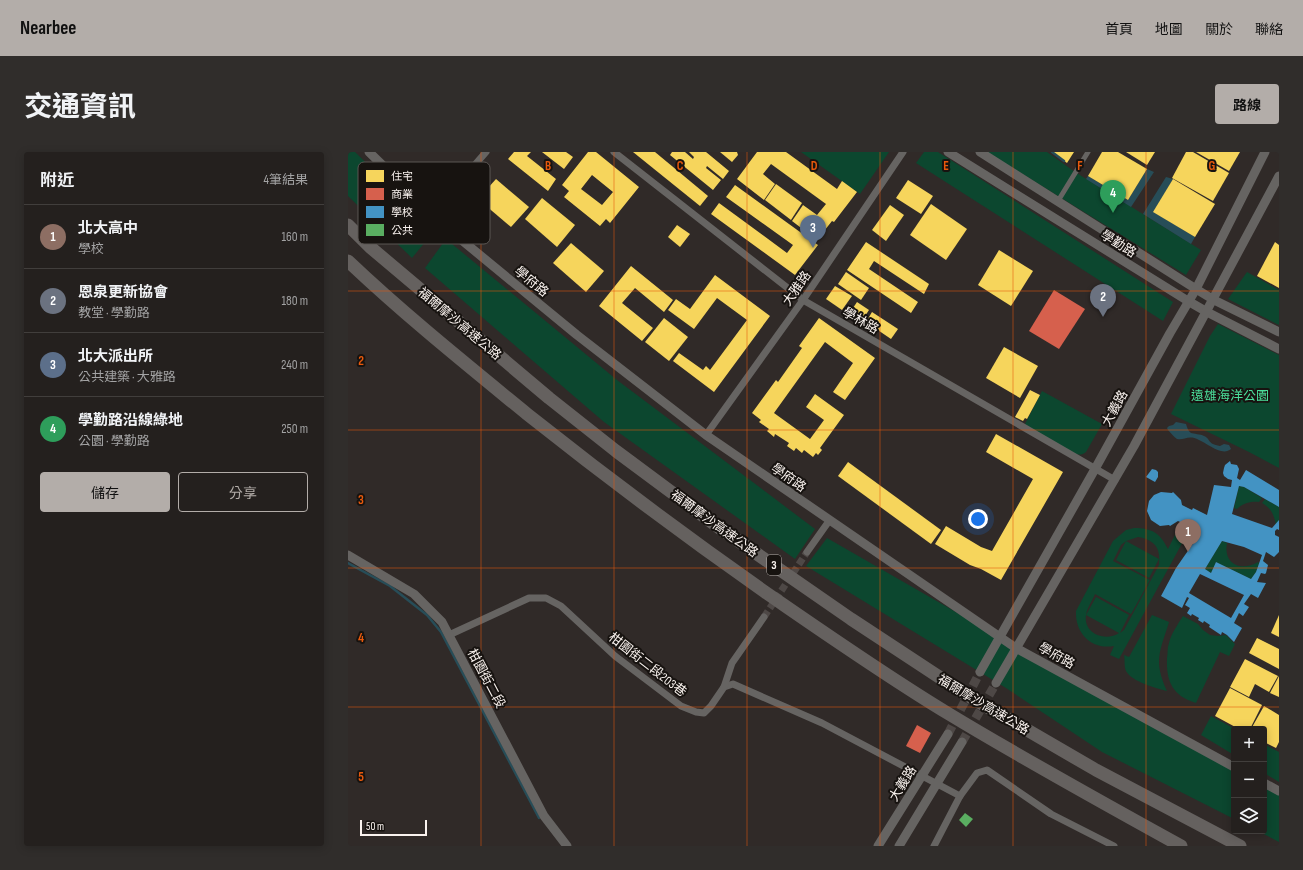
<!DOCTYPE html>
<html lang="zh-TW">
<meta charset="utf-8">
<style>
body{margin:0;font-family:"Sofia Sans Condensed","Noto Sans TC",sans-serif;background:#302d2b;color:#f1f3f6}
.controls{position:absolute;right:12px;bottom:12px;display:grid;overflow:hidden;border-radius:4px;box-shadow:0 2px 10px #0003}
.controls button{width:36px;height:36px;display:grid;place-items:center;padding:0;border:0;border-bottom:1px solid #413e3c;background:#24201e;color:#f1f3f6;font:20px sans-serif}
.scale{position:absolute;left:12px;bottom:10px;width:67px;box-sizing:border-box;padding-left:4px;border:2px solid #faf3ef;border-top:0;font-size:11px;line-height:14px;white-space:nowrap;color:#faf3ef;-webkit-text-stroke:3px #171310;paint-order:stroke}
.you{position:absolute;left:630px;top:367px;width:14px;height:14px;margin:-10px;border:3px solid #fff;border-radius:50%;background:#1a73e8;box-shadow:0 0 0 6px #1a73e833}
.badge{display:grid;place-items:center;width:26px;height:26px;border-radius:50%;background:#b3ada9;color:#fff;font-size:13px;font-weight:700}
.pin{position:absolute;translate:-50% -33px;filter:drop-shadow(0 1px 2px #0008)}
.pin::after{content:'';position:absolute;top:21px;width:14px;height:12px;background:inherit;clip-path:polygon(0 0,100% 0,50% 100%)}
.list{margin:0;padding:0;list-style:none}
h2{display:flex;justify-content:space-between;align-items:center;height:52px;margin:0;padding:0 16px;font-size:17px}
h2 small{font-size:13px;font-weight:400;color:#a3a3a4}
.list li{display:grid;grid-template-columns:26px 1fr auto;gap:12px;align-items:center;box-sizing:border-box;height:64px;padding:0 16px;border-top:1px solid #413e3c}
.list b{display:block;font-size:15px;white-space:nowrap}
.list p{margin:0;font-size:13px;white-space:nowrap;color:#a3a3a4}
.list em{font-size:13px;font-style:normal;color:#a3a3a4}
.actions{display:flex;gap:8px;padding:12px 16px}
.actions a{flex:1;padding:9px 0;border:1px solid #b3ada9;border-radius:4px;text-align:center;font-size:14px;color:#b3ada9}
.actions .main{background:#b3ada9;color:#111}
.icon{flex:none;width:22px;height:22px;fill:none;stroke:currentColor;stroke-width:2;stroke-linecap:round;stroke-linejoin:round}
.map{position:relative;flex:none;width:931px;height:694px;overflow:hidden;border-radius:4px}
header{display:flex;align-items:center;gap:24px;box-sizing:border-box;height:56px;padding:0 20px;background:#b3ada9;color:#111}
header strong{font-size:19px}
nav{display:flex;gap:22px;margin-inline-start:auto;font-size:14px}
.intro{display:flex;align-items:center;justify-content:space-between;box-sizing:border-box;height:96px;padding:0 24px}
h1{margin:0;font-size:28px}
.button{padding:10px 18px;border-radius:4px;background:#b3ada9;color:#111;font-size:14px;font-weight:700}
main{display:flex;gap:24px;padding:0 24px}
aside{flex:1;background:#24201e;border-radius:4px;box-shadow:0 2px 10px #0003}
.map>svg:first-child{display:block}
</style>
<header>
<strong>Nearbee</strong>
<nav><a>首頁</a><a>地圖</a><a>關於</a><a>聯絡</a></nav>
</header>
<div class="intro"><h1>交通資訊</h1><a class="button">路線</a></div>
<main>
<aside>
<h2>附近<small>4筆結果</small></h2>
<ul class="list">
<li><span class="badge" style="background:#8d6e63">1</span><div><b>北大高中</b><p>學校</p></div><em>160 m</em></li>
<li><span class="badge" style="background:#6b7280">2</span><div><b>恩泉更新協會</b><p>教堂 · 學勤路</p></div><em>180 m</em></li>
<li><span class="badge" style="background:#5c6f8a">3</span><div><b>北大派出所</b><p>公共建築 · 大雅路</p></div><em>240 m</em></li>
<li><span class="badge" style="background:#2e9e5b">4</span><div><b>學勤路沿線綠地</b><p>公園 · 學勤路</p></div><em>250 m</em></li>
</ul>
<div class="actions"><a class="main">儲存</a><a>分享</a></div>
</aside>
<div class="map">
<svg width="931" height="694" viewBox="0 0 931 694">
<rect width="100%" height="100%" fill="#302a28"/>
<g fill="#0c472f" fill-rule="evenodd">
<polygon points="0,0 7,0 87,78 64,106 0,44"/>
<polygon points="453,0 541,0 512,42"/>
<polygon points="576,0 590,0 825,150 815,169 568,11"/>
<polygon points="639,0 699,0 727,20 853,98 838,123"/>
<polygon points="98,87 269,228 467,377 447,407 256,270 77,116"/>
<polygon points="899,120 931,138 931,173 880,147"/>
<polygon points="870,172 931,203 931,316 901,300 823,262 862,184"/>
<path d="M694 239 754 272 738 300C734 303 732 303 727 302L676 274Z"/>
<path d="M891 334 896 335 914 346 911 350C903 349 895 351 889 357L886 356Z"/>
<path d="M917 347 931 355V368L928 372C925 362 924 357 914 351Z"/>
<path d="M786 376C804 376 812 381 820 397L829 379 838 384 771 507 762 503 766 494C744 498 727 482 728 459L765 389 778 378ZM790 385C807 388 813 396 811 413L776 478 772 481 781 463 748 445 738 463 771 481C758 490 735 482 738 463 739 456 744 449 747 442L783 462 802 428 765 409 773 393 778 389 768 408 801 426 811 407 778 389Z"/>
<polygon points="479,386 660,490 886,615 886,667 754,600 658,536 458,414"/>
<path d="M874 389 879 391C875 412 893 420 910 410L911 411 908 420 903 427 868 410 863 421 857 417Z"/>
<path d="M804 463 821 470C812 500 805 508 819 539 808 536 784 530 778 519 776 515 777 507 776 503L781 505Z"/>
<path d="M835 464 850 472 855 478 862 483 870 484 878 483 887 492 881 504 872 500 848 551C825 544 818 530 819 506 820 501 819 496 821 491 823 482 830 472 835 464Z"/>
<polygon points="863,564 887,577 886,577 886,603 853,583"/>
<polygon points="916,592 931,600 931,630 916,621"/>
<polygon points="916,631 931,639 931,690 910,679 916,679"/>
</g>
<g fill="#274d58">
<polygon points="799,17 806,20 783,55 738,27 740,24 780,48"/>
<polygon points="818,25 825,27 806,60 847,85 843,92 795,62"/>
<path d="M828 270 838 272C839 275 840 279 843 281 846 282 852 282 856 284 863 287 859 292 872 294L876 292 881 293 883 297C874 305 859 291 851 288 840 282 836 289 829 287 826 285 823 281 820 278L819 276 821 274 825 273Z"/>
</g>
<g fill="#f6d55c" fill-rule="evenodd">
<polygon points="166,0 183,0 179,4 208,27 200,39 160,7"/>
<polygon points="194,0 218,0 225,5 216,17"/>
<path d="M240 0H248L291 35 262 71 258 67 252 74 216 45 221 39 214 33ZM244 23 265 40 254 53 233 37Z"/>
<polygon points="285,0 307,0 360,44 352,54"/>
<polygon points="324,0 337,0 345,7 346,5 341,0 358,0 381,19 375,27 359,14 358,16 373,28 365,38 322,3"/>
<polygon points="372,0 389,0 390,3 384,10"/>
<polygon points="409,0 438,0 489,37 494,29 509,40 486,70 484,69 469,88 444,69 455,53 469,63 478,52 423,12 415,22 427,32 416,48 389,27"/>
<polygon points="704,0 726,0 719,11"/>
<polygon points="754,0 770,0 799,17 780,48 740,24"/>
<polygon points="778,0 807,0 799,13"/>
<polygon points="838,0 845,0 881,21 865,49 824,26"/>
<polygon points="848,0 892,0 881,19"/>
<polygon points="148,27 181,55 163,75 130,47"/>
<polygon points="825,27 867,52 847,85 805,60"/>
<polygon points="560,28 585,44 573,62 548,46"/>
<polygon points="428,32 454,51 443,68 417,48"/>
<polygon points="387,33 470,93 447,123 363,62 371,51 439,101 445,93 378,45"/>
<polygon points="194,46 227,73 209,95 177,67"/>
<polygon points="583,52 619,77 598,108 562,83"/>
<polygon points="542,53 556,63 538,89 524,78"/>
<polygon points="329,73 342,82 332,95 320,85"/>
<polygon points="518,90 581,132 576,142 526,109 521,117 570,150 563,161 499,118"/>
<polygon points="927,90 931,93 931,136 909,124"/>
<polygon points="223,91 256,119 238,140 205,111"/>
<polygon points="651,98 685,119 663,154 630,133"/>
<polygon points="283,114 325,148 316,160 287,136 274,151 305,176 294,189 251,154"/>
<polygon points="498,120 521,136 513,148 490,132"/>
<polygon points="367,123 422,164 366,240 325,209 331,201 355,218 358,214 362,218 399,168 369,146 346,177 320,158 328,147 342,157"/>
<polygon points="487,134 504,144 494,158 478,147"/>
<polygon points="509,150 521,158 513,170 501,162"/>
<polygon points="524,160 550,177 543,187 518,170"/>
<polygon points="316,166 340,185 321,209 297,190"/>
<polygon points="471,166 527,206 497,248 485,240 505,211 477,190 426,261 462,287 476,268 458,255 467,242 496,263 472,296 474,298 470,303 468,301 465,305 456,298 454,301 448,296 446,299 439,294 441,291 427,282 426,285 419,279 421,277 411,270 413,268 404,261 428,228 430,230 454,196 451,194"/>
<polygon points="656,195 690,214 672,246 638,226"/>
<polygon points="682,238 692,243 679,267 677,266 675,269 667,265"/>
<polygon points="648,282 715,320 653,428 633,417 622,413 587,392 598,374 633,395 644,399 685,327 638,300"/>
<polygon points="500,310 593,378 583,392 490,324"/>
<polygon points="931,463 931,485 923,481"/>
<polygon points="909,486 931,497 931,517 901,501"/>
<polygon points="897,507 930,524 921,540 907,532 901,545 882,535"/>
<polygon points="931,524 931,545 922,541"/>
<polygon points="882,536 914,553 902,577 891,577 867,564"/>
<polygon points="916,554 931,563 931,590 928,596 916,590 916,577 903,577"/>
</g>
<g fill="#d6604d">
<polygon points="706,138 737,157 711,197 681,179"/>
<polygon points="569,573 583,581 572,601 558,594"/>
</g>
<g fill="#4393c3" fill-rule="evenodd">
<path d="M882 309 883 312 889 313 891 317 889 326 892 328 898 318 931 338V355L896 335 891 334 884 362 924 376 931 368V378L929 377 927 379V383L931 385V400L926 405 918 400 915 409 920 413 918 421 917 422 913 421 909 430 918 431 910 446 903 442 896 452 901 455 895 464 891 461 886 471 894 476 886 490 879 483 874 480 873 483 861 475 862 473 856 469 855 471 850 468 851 466 844 462 843 464 839 461 842 456 837 453 841 446 839 445 834 456 813 444 828 416 853 380 830 369 822 374 821 373 812 374 803 368 799 359 801 349 806 343 813 340 824 341 825 340 833 348 834 353 844 358 845 356 859 363 866 333 883 335 884 328 880 327 876 324 875 321 876 316 877 313ZM874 389 896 395 914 403 908 420 903 427 868 410 863 421 857 417ZM852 422 896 443 883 466 841 441Z"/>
<polygon points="804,317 808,318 810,320 810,325 807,330 798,325"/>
</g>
<polygon fill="#5aae61" points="617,661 625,667 618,675 611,668"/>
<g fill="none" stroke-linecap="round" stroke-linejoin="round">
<g stroke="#274d58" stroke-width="2.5">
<polyline points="704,0 716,9"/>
<polyline points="0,411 42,434 79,463 93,480 191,666"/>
</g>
<polyline stroke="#4e4846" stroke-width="7" stroke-dasharray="7 3.5" stroke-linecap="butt" points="416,465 459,400"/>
<g stroke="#4e4846" stroke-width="9" stroke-dasharray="9 4.5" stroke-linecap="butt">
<polyline points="600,582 632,520"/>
<polyline points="614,590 648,531"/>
</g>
<polyline stroke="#666462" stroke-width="5" points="710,49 740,0"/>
<g stroke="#666462" stroke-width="7">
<polyline points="266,0 455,148 767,328"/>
<polyline points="85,61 138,0"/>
<polyline points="358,283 455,148 555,0"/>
<polyline points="459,400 481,369"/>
<polyline points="101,483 181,446 198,446 213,454 267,504 333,554 348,560 356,561 363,554 376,535 385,532 474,571 612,644"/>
<polyline points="376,535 384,511 416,465"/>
<polyline points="586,694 612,644 629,621 639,618 703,662 766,694"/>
</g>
<g stroke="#666462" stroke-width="9">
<polyline points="21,0 99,76 229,183 358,283 668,496 886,615"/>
<polyline points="600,0 840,149 859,160 931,197"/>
<polyline points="632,0 848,137 866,148 931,180"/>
<polyline points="0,403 66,442 94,470 196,664 219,694"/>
<polyline points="632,520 747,317 822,181 848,137 917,0"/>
<polyline points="648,531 786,294 931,24"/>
<polyline points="916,631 931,639"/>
<polyline points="530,694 600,582"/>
<polyline points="551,694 614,590"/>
</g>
<g stroke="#65615f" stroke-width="13">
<polyline points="0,73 22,95 201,246 268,299 373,377 503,467 617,542 748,618 892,694"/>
<path d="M0 109C57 163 118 212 179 262 257 324 336 383 417 440 478 482 538 524 601 562 677 608 755 651 833 694"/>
</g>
</g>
<path fill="none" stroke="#e8590c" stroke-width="1" stroke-opacity="0.55" d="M133 0V694M266 0V694M399 0V694M532 0V694M665 0V694M798 0V694M0 139H931M0 278H931M0 416H931M0 555H931"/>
<g text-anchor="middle" stroke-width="4" stroke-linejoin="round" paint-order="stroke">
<rect fill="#171310" stroke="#b6b0ac" stroke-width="1" x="419" y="403" width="14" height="20" rx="3"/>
<g font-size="12" font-weight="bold" fill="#faf3ef">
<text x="426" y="417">3</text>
</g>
<g font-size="13" fill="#faf3ef" stroke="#171310">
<text transform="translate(771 91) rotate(32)" y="5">學勤路</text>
<text transform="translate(184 129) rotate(39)" y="5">學府路</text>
<text transform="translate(448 136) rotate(-55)" y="5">大雅路</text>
<text transform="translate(513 168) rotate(30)" y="5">學林路</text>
<text transform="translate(112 171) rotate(40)" y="5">福爾摩沙高速公路</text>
<text transform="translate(766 256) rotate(-61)" y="5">大義路</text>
<text transform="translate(441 325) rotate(35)" y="5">學府路</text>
<text transform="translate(367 371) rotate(36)" y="5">福爾摩沙高速公路</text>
<text transform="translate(709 503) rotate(29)" y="5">學府路</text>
<text transform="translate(300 512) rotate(38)" y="5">柑園街二段203巷</text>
<text transform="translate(139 526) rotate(62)" y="5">柑園街二段</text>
<text transform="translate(636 552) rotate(31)" y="5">福爾摩沙高速公路</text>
<text transform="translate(554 631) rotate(-58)" y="5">大義路</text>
</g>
<g font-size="13" fill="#4bde9b" stroke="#171310">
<text x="882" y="248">遠雄海洋公園</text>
</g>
</g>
<rect x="10" y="10" width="132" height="82" rx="6" fill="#171310" stroke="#5b5653" stroke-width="1"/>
<rect x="18" y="18" width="18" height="12" fill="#f6d55c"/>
<rect x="18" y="36" width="18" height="12" fill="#d6604d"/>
<rect x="18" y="54" width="18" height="12" fill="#4393c3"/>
<rect x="18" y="72" width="18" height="12" fill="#5aae61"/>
<g font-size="11" fill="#faf3ef">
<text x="43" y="28">住宅</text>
<text x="43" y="46">商業</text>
<text x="43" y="64">學校</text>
<text x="43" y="82">公共</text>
</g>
<g font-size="13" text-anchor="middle" font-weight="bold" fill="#e8590c" stroke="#171310" stroke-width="4" stroke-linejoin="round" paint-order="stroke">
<text x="200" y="18">B</text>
<text x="332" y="18">C</text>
<text x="466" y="18">D</text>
<text x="598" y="18">E</text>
<text x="732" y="18">F</text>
<text x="864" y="18">G</text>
<text x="13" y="213">2</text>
<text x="13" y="352">3</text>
<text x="13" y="490">4</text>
<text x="13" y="629">5</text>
</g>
</svg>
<div class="controls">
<button>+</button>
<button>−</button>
<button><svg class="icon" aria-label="layers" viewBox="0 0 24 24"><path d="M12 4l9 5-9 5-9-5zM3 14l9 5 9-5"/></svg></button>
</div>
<div class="scale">50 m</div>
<div class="you"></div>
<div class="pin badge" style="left:840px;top:400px;background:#8d6e63">1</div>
<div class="pin badge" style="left:755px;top:165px;background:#6b7280">2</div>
<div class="pin badge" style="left:465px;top:96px;background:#5c6f8a">3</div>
<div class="pin badge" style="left:765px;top:61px;background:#2e9e5b">4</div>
</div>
</main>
